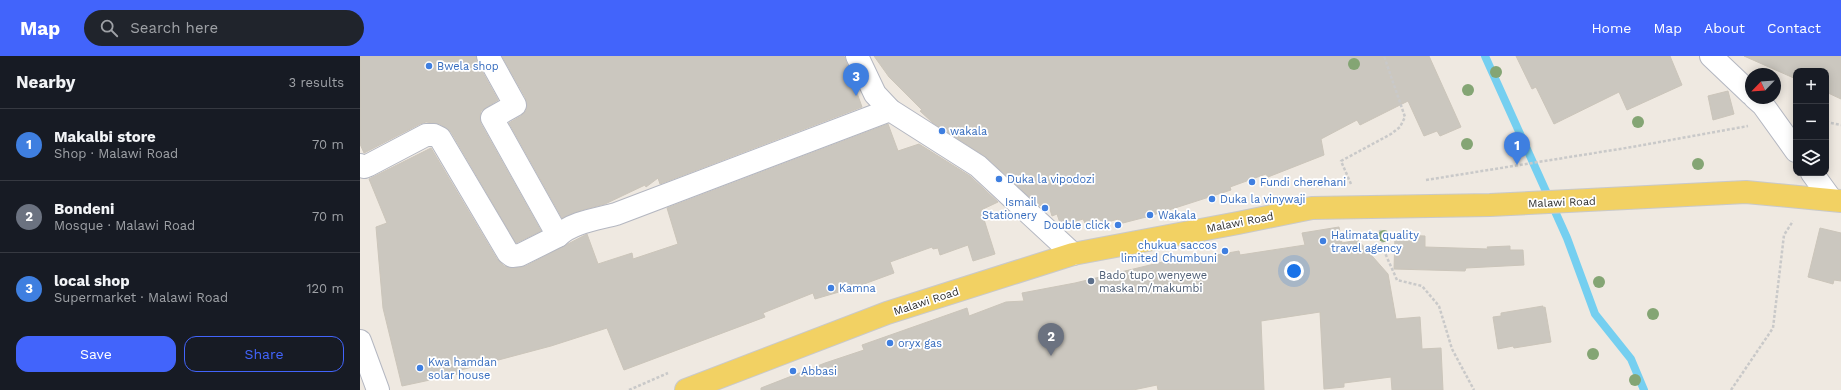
<!DOCTYPE html>
<meta charset="utf-8">
<style>
body{margin:0;font-family:"Work Sans",sans-serif;background:#20242c;color:#f1f3f6}
.controls{position:absolute;right:12px;top:12px;display:grid;overflow:hidden;border-radius:8px;box-shadow:0 2px 10px #0003}
.controls button{width:36px;height:36px;display:grid;place-items:center;padding:0;border:0;border-bottom:1px solid #363941;background:#171b24;color:#f1f3f6;font:20px sans-serif}
.compass{position:absolute;left:1385px;top:12px;width:36px;height:36px;border-radius:50%;background:#171b24;box-shadow:0 2px 10px #0003;rotate:245deg}
.you{position:absolute;left:934px;top:215px;width:14px;height:14px;margin:-10px;border:3px solid #fff;border-radius:50%;background:#1a73e8;box-shadow:0 0 0 6px #1a73e833}
.badge{display:grid;place-items:center;width:26px;height:26px;border-radius:50%;background:#4264fb;color:#fff;font-size:13px;font-weight:700}
.pin{position:absolute;translate:-50% -33px;filter:drop-shadow(0 1px 2px #0008)}
.pin::after{content:'';position:absolute;top:21px;width:14px;height:12px;background:inherit;clip-path:polygon(0 0,100% 0,50% 100%)}
.list{margin:0;padding:0;list-style:none}
h2{display:flex;justify-content:space-between;align-items:center;height:52px;margin:0;padding:0 16px;font-size:17px}
h2 small{font-size:13px;font-weight:400;color:#9ea1a6}
.list li{display:grid;grid-template-columns:26px 1fr auto;gap:12px;align-items:center;box-sizing:border-box;height:72px;padding:0 16px;border-top:1px solid #363941}
.list b{display:block;font-size:15px;white-space:nowrap}
.list p{margin:0;font-size:13px;white-space:nowrap;color:#9ea1a6}
.list em{font-size:13px;font-style:normal;color:#9ea1a6}
.actions{display:flex;gap:8px;padding:12px 16px}
.actions a{flex:1;padding:9px 0;border:1px solid #4264fb;border-radius:12px;text-align:center;font-size:14px;color:#4264fb}
.actions .main{background:#4264fb;color:#fff}
.icon{flex:none;width:22px;height:22px;fill:none;stroke:currentColor;stroke-width:2;stroke-linecap:round;stroke-linejoin:round}
.map{position:relative;flex:none;width:1481px;height:334px;overflow:hidden}
header{display:flex;align-items:center;gap:24px;box-sizing:border-box;height:56px;padding:0 20px;background:#4264fb;color:#fff}
header strong{font-size:19px}
nav{display:flex;gap:22px;margin-inline-start:auto;font-size:14px}
.search{width:280px;height:36px;background:#20242c;display:flex;align-items:center;gap:10px;box-sizing:border-box;padding:0 14px;border-radius:22px;color:#9ea1a6;font-size:15px}
main{display:flex}
aside{flex:1;background:#171b24}
.map>svg:first-child{display:block}
</style>
<header>
<strong>Map</strong>
<div class="search"><svg class="icon" aria-label="search" viewBox="0 0 24 24"><circle cx="10" cy="10" r="6"/><path d="M15 15l6 6"/></svg>Search here</div>
<nav><a>Home</a><a>Map</a><a>About</a><a>Contact</a></nav>
</header>
<main>
<aside>
<h2>Nearby<small>3 results</small></h2>
<ul class="list">
<li><span class="badge" style="background:#3f7fe0">1</span><div><b>Makalbi store</b><p>Shop · Malawi Road</p></div><em>70 m</em></li>
<li><span class="badge" style="background:#6b7280">2</span><div><b>Bondeni</b><p>Mosque · Malawi Road</p></div><em>70 m</em></li>
<li><span class="badge" style="background:#3f7fe0">3</span><div><b>local shop</b><p>Supermarket · Malawi Road</p></div><em>120 m</em></li>
</ul>
<div class="actions"><a class="main">Save</a><a>Share</a></div>
</aside>
<div class="map">
<svg width="1481" height="334" viewBox="0 0 1481 334">
<rect width="100%" height="100%" fill="#efe9e1"/>
<g fill="none" stroke-linecap="round" stroke-linejoin="round">
<polyline stroke="#75cff0" stroke-width="8" points="1125,0 1207,182 1235,258 1271,303 1284,334"/>
</g>
<g fill="#cbc7bf" stroke="#cbc5ba">
<polygon points="0,0 116,0 117,6 138,44 121,55 120,61 121,68 181,175 156,187 91,76 80,68 66,66 60,68 4,97 0,88"/>
<polygon points="142,0 484,0 502,51 300,128 298,122 286,131 285,129 245,148 222,154 202,162 149,67 161,60 166,55 167,49 165,41"/>
<polygon points="514,0 1069,0 1101,71 1080,80 1077,75 1064,80 1048,45 1000,69 997,64 961,83 964,99 908,121 906,118 870,131 871,134 790,160 759,168 758,163 741,168 740,163 725,167 723,163 701,170 697,158 692,160 689,150 685,151 684,148 679,150 626,101 573,67 560,55 562,54 529,21"/>
<polygon points="1156,0 1310,0 1322,29 1267,54 1259,36 1194,68 1176,31 1172,33"/>
<polygon points="1384,0 1481,0 1481,43 1466,36 1466,15 1436,15 1436,23"/>
<polygon points="1368,35 1374,58 1353,64 1348,40"/>
<polygon points="528,68 538,95 559,88 610,120 638,146 621,154 635,198 613,205 608,189 580,199 578,192 573,193 572,191 530,206 534,217 496,231 455,243 453,237 403,257 405,261 264,314 247,272 191,290 97,315 98,318 42,330 23,252 16,171 27,167 9,123 71,92 137,203 144,210 154,212 166,210 227,178 238,208 272,197 273,203 318,188 307,152"/>
<polygon points="979,171 982,187 998,184 1028,218 1036,263 1060,261 1062,293 1081,292 1083,334 1032,334 1031,321 984,327 984,331 964,333 960,256 901,265 904,334 798,334 797,329 773,334 401,334 401,332 465,307 504,294 502,289 607,252 609,260 646,246 664,245 662,237 715,227 811,204 812,207 879,195 880,199 945,189 942,177"/>
<polygon points="1460,172 1481,177 1481,225 1474,224 1473,228 1448,221"/>
<polygon points="1035,179 1065,180 1065,191 1128,193 1127,191 1150,190 1150,194 1163,194 1164,209 1106,212 1105,215 1034,213"/>
<polygon points="1183,250 1183,252 1185,251 1191,286 1154,292 1153,290 1138,293 1133,261 1141,260 1141,257"/>
</g>
<g fill="none" stroke-linecap="round" stroke-linejoin="round">
<g stroke="#b4b7c1" stroke-width="24">
<g id="minor">
<polyline points="128,0 154,47 155,49 132,62 198,180"/>
<polyline points="497,0 515,38 530,54 618,110 713,198"/>
<polyline points="1351,0 1391,38"/>
<polyline points="1395,42 1403,49 1436,95"/>
<path d="M0 109 4 111 9 109 66 79H74L80 82 148 197 152 200 160 199 198 180C212 166 238 163 256 158L530 54"/>
<polyline points="1452,117 1471,143"/>
<polyline points="0,285 18,334"/>
</g>
</g>
<g stroke="#c9c9c9" stroke-width="24">
<polyline id="major" points="326,334 527,257 713,198 878,167 952,152 1130,149 1386,136 1481,145"/>
</g>
<g stroke="#c9c9c9" stroke-width="2.5" stroke-dasharray="3 2" stroke-linecap="butt">
<polyline points="1466,66 1481,69"/>
<polyline points="1066,124 1272,91 1388,70"/>
<polyline points="991,128 981,105 1031,78 1040,71 1045,61 1024,0"/>
<polyline points="1020,174 1025,197 1037,224 1062,230 1079,250 1092,293 1114,334"/>
<polyline points="269,334 308,317"/>
<polyline points="1371,334 1413,272 1424,179 1433,165"/>
</g>
<use href="#minor" stroke="#fff" stroke-width="22"/>
<use href="#major" stroke="#f2d163" stroke-width="22"/>
</g>
<g fill="#84a574">
<circle cx="994" cy="8" r="6"/>
<circle cx="1136" cy="16" r="6"/>
<circle cx="1108" cy="34" r="6"/>
<circle cx="1278" cy="66" r="6"/>
<circle cx="1107" cy="88" r="6"/>
<circle cx="1338" cy="108" r="6"/>
<circle cx="1024" cy="180" r="6"/>
<circle cx="1239" cy="226" r="6"/>
<circle cx="1293" cy="258" r="6"/>
<circle cx="1233" cy="298" r="6"/>
<circle cx="1275" cy="324" r="6"/>
</g>
<g fill="#3f7fe0" stroke="#fff" stroke-width="1.5">
<circle cx="69" cy="10" r="4"/>
<circle cx="582" cy="75" r="4"/>
<circle cx="639" cy="123" r="4"/>
<circle cx="892" cy="126" r="4"/>
<circle cx="852" cy="143" r="4"/>
<circle cx="685" cy="152" r="4"/>
<circle cx="790" cy="159" r="4"/>
<circle cx="758" cy="169" r="4"/>
<circle cx="963" cy="185" r="4"/>
<circle cx="865" cy="195" r="4"/>
<circle cx="471" cy="232" r="4"/>
<circle cx="530" cy="287" r="4"/>
<circle cx="60" cy="312" r="4"/>
<circle cx="433" cy="315" r="4"/>
</g>
<circle fill="#5c6f8a" stroke="#fff" stroke-width="1.5" cx="731" cy="225" r="4"/>
<g text-anchor="middle" stroke-width="3.5" stroke-linejoin="round" paint-order="stroke">
<g font-size="11" fill="#366cbe" stroke="#fff" text-anchor="start">
<text x="77" y="14">Bwela shop</text>
<text x="590" y="79">wakala</text>
<text x="647" y="127">Duka la vipodozi</text>
<text x="900" y="130">Fundi cherehani</text>
<text x="860" y="147">Duka la vinywaji</text>
<text x="677" y="150" text-anchor="end">Ismail<tspan x="677" dy="13">Stationery</tspan></text>
<text x="798" y="163">Wakala</text>
<text x="750" y="173" text-anchor="end">Double click</text>
<text x="971" y="183">Halimata quality<tspan x="971" dy="13">travel agency</tspan></text>
<text x="857" y="193" text-anchor="end">chukua saccos<tspan x="857" dy="13">limited Chumbuni</tspan></text>
<text x="479" y="236">Kamna</text>
<text x="538" y="291">oryx gas</text>
<text x="68" y="310">Kwa hamdan<tspan x="68" dy="13">solar house</tspan></text>
<text x="441" y="319">Abbasi</text>
</g>
<g font-size="11" fill="#2e2e2e" stroke="#fff">
<text transform="translate(1202 146) rotate(-2)" y="4">Malawi Road</text>
<text transform="translate(880 166) rotate(-11)" y="4">Malawi Road</text>
<text transform="translate(566 245) rotate(-18)" y="4">Malawi Road</text>
</g>
<g font-size="11" fill="#4e5e75" stroke="#fff" text-anchor="start">
<text x="739" y="223">Bado tupo wenyewe<tspan x="739" dy="13">maska m/makumbi</tspan></text>
</g>
</g>
</svg>
<div class="controls">
<button>+</button>
<button>−</button>
<button><svg class="icon" aria-label="layers" viewBox="0 0 24 24"><path d="M12 4l9 5-9 5-9-5zM3 14l9 5 9-5"/></svg></button>
</div>
<svg class="compass" viewBox="-18 -18 36 36"><path d="M0-13l5 13h-10z" fill="#e53935"/><path d="M0 13l5-13h-10z" fill="#9ea1a6"/></svg>
<div class="you"></div>
<div class="pin badge" style="left:1157px;top:109px;background:#3f7fe0">1</div>
<div class="pin badge" style="left:691px;top:300px;background:#6b7280">2</div>
<div class="pin badge" style="left:496px;top:40px;background:#3f7fe0">3</div>
</div>
</main>
